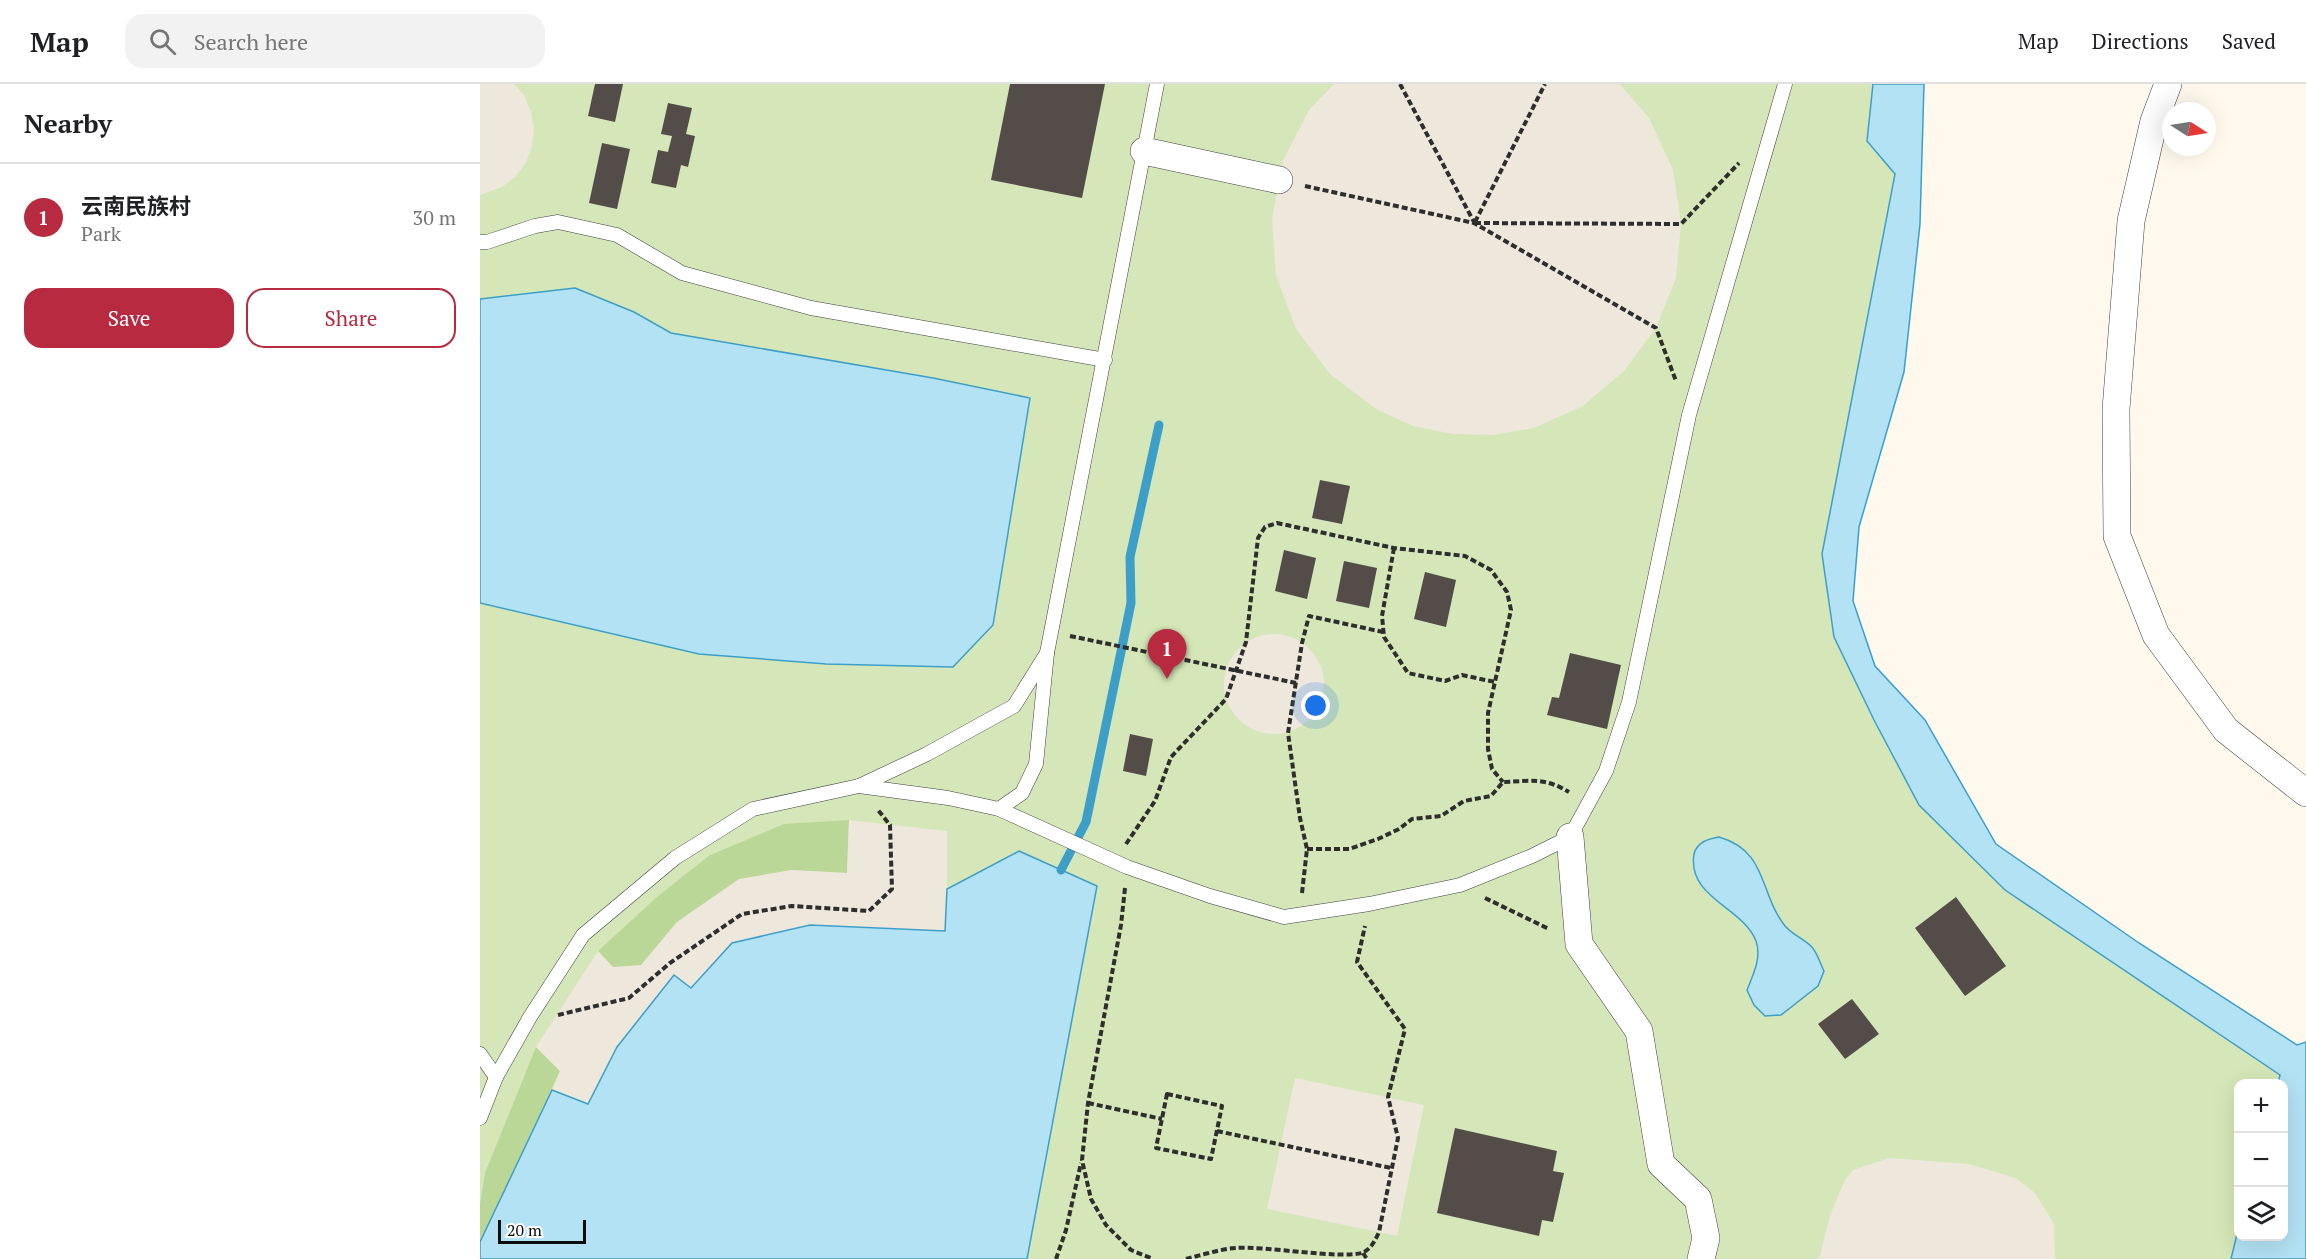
<!DOCTYPE html>
<meta charset="utf-8">
<style>
body{margin:0;font-family:"PT Serif","Noto Sans SC",serif;background:#f2f2f2;color:#202124}
.controls{position:absolute;right:18px;bottom:18px;display:grid;overflow:hidden;border-radius:12px;box-shadow:0 6px 24px #0002}
.controls button{width:54px;height:54px;display:grid;place-items:center;padding:0;border:0;border-bottom:2px solid #e0e0e0;background:#fff;color:#202124;font:30px sans-serif}
.compass{position:absolute;left:1682px;top:18px;width:54px;height:54px;border-radius:50%;background:#fff;box-shadow:0 6px 24px #0002;rotate:102deg}
.scale{position:absolute;left:18px;bottom:15px;width:88px;box-sizing:border-box;padding-left:6px;border:3px solid #0c0c0c;border-top:0;font-size:16px;line-height:21px;white-space:nowrap;color:#0c0c0c;-webkit-text-stroke:4px #fff;paint-order:stroke}
.you{position:absolute;left:836px;top:622px;width:21px;height:21px;margin:-15px;border:4px solid #fff;border-radius:50%;background:#1a73e8;box-shadow:0 0 0 9px #1a73e833}
.badge{display:grid;place-items:center;width:39px;height:39px;border-radius:50%;background:#b72a3f;color:#fff;font-size:20px;font-weight:700}
.pin{position:absolute;translate:-50% -50px;filter:drop-shadow(0 2px 3px #0008)}
.pin::after{content:'';position:absolute;top:32px;width:21px;height:18px;background:inherit;clip-path:polygon(0 0,100% 0,50% 100%)}
.list{margin:0;padding:0;list-style:none}
h2{display:flex;justify-content:space-between;align-items:center;height:78px;margin:0;padding:0 24px;font-size:26px}
h2 small{font-size:20px;font-weight:400;color:#757577}
.list li{display:grid;grid-template-columns:39px 1fr auto;gap:18px;align-items:center;box-sizing:border-box;height:108px;padding:0 24px;border-top:2px solid #e0e0e0}
.list b{display:block;font-size:22px;white-space:nowrap}
.list p{margin:0;font-size:20px;white-space:nowrap;color:#757577}
.list em{font-size:20px;font-style:normal;color:#757577}
.actions{display:flex;gap:12px;padding:18px 24px}
.actions a{flex:1;padding:14px 0;border:2px solid #b72a3f;border-radius:18px;text-align:center;font-size:21px;color:#b72a3f}
.actions .main{background:#b72a3f;color:#fff}
.icon{flex:none;width:33px;height:33px;fill:none;stroke:currentColor;stroke-width:2;stroke-linecap:round;stroke-linejoin:round}
.map{position:relative;flex:none;width:1826px;height:1175px;overflow:hidden}
header{display:flex;align-items:center;gap:36px;box-sizing:border-box;height:84px;padding:0 30px;background:#fff;border-bottom:2px solid #e0e0e0}
header strong{font-size:28px}
nav{display:flex;gap:33px;margin-inline-start:auto;font-size:21px}
.search{width:420px;height:54px;background:#f2f2f2;display:flex;align-items:center;gap:15px;box-sizing:border-box;padding:0 21px;border-radius:18px;color:#757577;font-size:22px}
main{display:flex}
aside{flex:1;background:#fff}
.map>svg:first-child{display:block}
</style>
<header>
<strong>Map</strong>
<div class="search"><svg class="icon" aria-label="search" viewBox="0 0 24 24"><circle cx="10" cy="10" r="6"/><path d="M15 15l6 6"/></svg>Search here</div>
<nav><a>Map</a><a>Directions</a><a>Saved</a></nav>
</header>
<main>
<aside>
<h2>Nearby<small></small></h2>
<ul class="list">
<li><span class="badge">1</span><div><b>云南民族村</b><p>Park</p></div><em>30 m</em></li>
</ul>
<div class="actions"><a class="main">Save</a><a>Share</a></div>
</aside>
<div class="map">
<svg width="1826" height="1175" viewBox="0 0 1826 1175">
<rect width="100%" height="100%" fill="#fef9ec"/>
<polygon fill="#d5e7b8" points="0,0 1393,0 1387,57 1415,90 1342,470 1354,553 1394,636 1439,721 1524,806 1800,991 1798,999 1758,1000 1758,1146 1751,1175 0,1175"/>
<g fill="#bbd797">
<polygon points="369,736 367,789 311,786 197,838 162,881 133,884 118,867 178,812 230,771 304,740"/>
<polygon points="56,963 80,987 0,1158 0,1120 5,1089"/>
</g>
<g fill="#ede7dc">
<polygon points="0,0 34,0 44,11 51,28 54,45 52,62 46,78 36,92 22,103 0,111"/>
<polygon points="854,0 1140,0 1169,34 1193,86 1201,140 1196,194 1176,244 1144,287 1103,322 1054,344 1013,351 973,350 933,342 896,325 850,290 816,245 796,191 792,134 803,77 829,26"/>
<circle cx="794" cy="600" r="50"/>
<polygon points="369,736 467,747 467,805 465,847 330,841 252,859 211,904 194,891 137,963 108,1021 72,1006 80,987 56,963 118,867 133,883 161,881 197,838 259,795 311,786 367,789"/>
<polygon points="815,994 944,1021 917,1152 787,1125"/>
<polygon points="1409,1074 1489,1080 1536,1094 1555,1109 1574,1140 1575,1175 1339,1175 1350,1131 1365,1096 1373,1086"/>
</g>
<g fill="#b3e2f4" stroke="#3d9fc8" stroke-width="1.5">
<polygon points="1393,0 1444,0 1440,140 1424,288 1379,443 1373,517 1395,582 1445,636 1516,760 1659,859 1817,961 1826,958 1826,1175 1751,1175 1758,1146 1758,1152 1804,1152 1804,1000 1798,999 1800,991 1525,806 1439,721 1394,636 1354,553 1342,470 1415,90 1387,57"/>
<polygon points="95,204 154,228 191,249 453,294 550,314 513,541 473,583 346,580 219,570 0,519 0,215"/>
<path d="M1239 753C1288 767 1279 809 1305 842 1312 850 1323 855 1331 862 1337 868 1340 879 1344 887L1338 902 1301 931 1285 932 1274 921 1267 906C1273 891 1282 873 1276 857 1263 823 1207 814 1214 770 1217 758 1228 755 1239 753Z"/>
<polygon points="539,767 617,802 547,1175 0,1175 0,1158 72,1006 108,1020 137,963 194,891 211,904 252,859 330,841 465,847 467,805"/>
</g>
<g fill="none" stroke-linecap="round" stroke-linejoin="round">
<polyline stroke="#3d9fc8" stroke-width="9" points="581,786 606,738 651,519 650,473 679,341"/>
</g>
<g fill="#544c49">
<polygon points="115,0 143,0 135,38 108,32"/>
<polygon points="530,0 625,0 602,114 511,96"/>
<polygon points="188,19 212,24 206,50 215,52 208,83 201,81 196,104 171,99 178,66 188,68 192,52 181,50"/>
<polygon points="122,59 150,65 137,125 109,119"/>
<polygon points="840,396 870,402 862,440 832,434"/>
<polygon points="804,466 836,474 827,515 795,507"/>
<polygon points="864,477 897,484 889,524 856,517"/>
<polygon points="945,488 976,496 966,543 934,535"/>
<polygon points="1090,569 1141,581 1127,645 1067,631 1072,613 1079,614"/>
<polygon points="650,650 673,655 666,692 643,687"/>
<polygon points="1476,813 1526,882 1485,912 1435,844"/>
<polygon points="1372,915 1399,950 1365,975 1338,940"/>
<polygon points="975,1044 1077,1067 1073,1087 1084,1089 1073,1138 1062,1136 1059,1152 957,1129"/>
</g>
<g fill="none" stroke-linecap="round" stroke-linejoin="round">
<g stroke="#3f3f3f" stroke-width="15">
<g id="lane">
<polyline points="0,158 7,158 55,142 78,138 137,151 202,189 331,224 625,276"/>
<polyline points="379,702 468,714 519,725 647,783 730,812 804,833 889,820 980,801 1052,772 1090,753 1126,687 1149,618 1209,331 1305,0"/>
<polyline points="519,725 542,709 556,680 567,569 677,0"/>
<polyline points="0,970 16,993"/>
<polyline points="0,1034 16,993 50,933 103,851 195,774 273,725 379,702 447,670 534,622 567,569"/>
</g>
</g>
<g stroke="#3f3f3f" stroke-width="28">
<g id="street">
<polyline points="1688,0 1674,37 1651,137 1636,325 1637,452 1676,551 1746,646 1826,709"/>
<polyline points="664,67 799,96"/>
<polyline points="1090,753 1099,860 1159,947 1181,1080 1218,1115 1226,1154 1221,1175"/>
</g>
</g>
<g stroke="#2e2e2e" stroke-width="4" stroke-dasharray="6 3" stroke-linecap="butt">
<polyline points="920,0 994,138"/>
<polyline points="825,102 994,139 1176,244 1196,297"/>
<polyline points="995,138 1065,0"/>
<polyline points="995,139 1201,140 1259,79"/>
<polyline points="914,464 902,532 904,553 928,589 965,597 982,591 1015,598"/>
<polyline points="590,552 816,599"/>
<polyline points="646,760 675,717 691,673 746,615 766,558 778,454 785,443 797,439 914,464 985,472 1011,486 1027,508 1031,526 1008,629 1008,665 1012,685 1023,698"/>
<path d="M827 765H869L898 755 919 745 932 735 961 732 984 717 1011 712 1023 698C1051 697 1064 693 1089 708"/>
<polyline points="645,804 641,841 608,1019 602,1076 611,1115 626,1141 651,1166 673,1175"/>
<polyline points="822,809 827,765 820,734 808,649 822,559 829,532 903,548"/>
<polyline points="1005,814 1069,845"/>
<polyline points="78,931 149,914 190,879 262,830 312,822 389,827 412,805 410,741 398,726"/>
<polygon points="687,1010 742,1022 731,1075 676,1064"/>
<polyline points="608,1019 682,1035"/>
<polyline points="737,1047 911,1084"/>
<polyline points="883,1169 887,1175"/>
<polyline points="576,1175 586,1146 601,1079"/>
<path d="M706 1175C722 1171 740 1165 756 1164 786 1162 859 1175 882 1169 891 1165 895 1157 899 1148L918 1054 908 1013 925 945 877 878 885 842"/>
</g>
<use href="#lane" stroke="#fff" stroke-width="14"/>
<use href="#street" stroke="#fff" stroke-width="27"/>
</g>
</svg>
<div class="controls">
<button>+</button>
<button>−</button>
<button><svg class="icon" aria-label="layers" viewBox="0 0 24 24"><path d="M12 4l9 5-9 5-9-5zM3 14l9 5 9-5"/></svg></button>
</div>
<svg class="compass" viewBox="-18 -18 36 36"><path d="M0-13l5 13h-10z" fill="#e53935"/><path d="M0 13l5-13h-10z" fill="#757577"/></svg>
<div class="scale">20 m</div>
<div class="you"></div>
<div class="pin badge" style="left:687px;top:595px">1</div>
</div>
</main>
